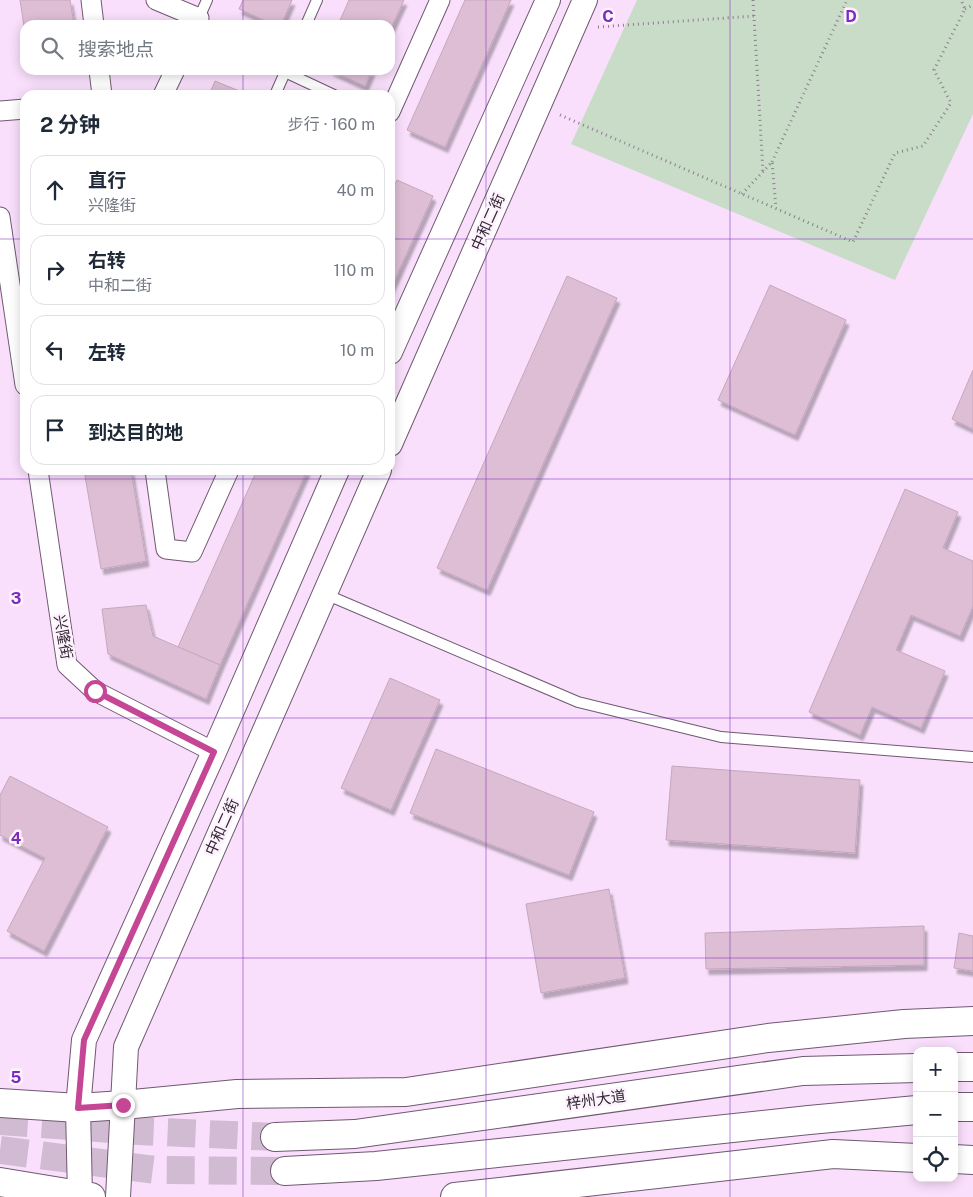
<!DOCTYPE html>
<html lang="zh">
<meta charset="utf-8">
<style>
body{margin:0;font-family:"Public Sans","Noto Sans SC",sans-serif;background:#f6f6f7;color:#1f2937}
.controls{position:absolute;right:15px;bottom:15px;display:grid;overflow:hidden;border-radius:10px;box-shadow:0 2px 12px #0003}
.controls button{width:45px;height:45px;display:grid;place-items:center;padding:0;border:0;border-bottom:1px solid #e0e1e3;background:#fff;color:#1f2937;font:25px sans-serif}
.stop{position:absolute;width:15px;height:15px;margin:-11px;border:4px solid #c44694;border-radius:50%;background:#fff}
.stop.end{background:#c44694;border-color:#fff;box-shadow:0 1px 5px #0008}
.list{margin:0;padding:0;list-style:none}
h2{display:flex;justify-content:space-between;align-items:center;height:65px;margin:0;padding:0 20px;font-size:21px}
h2 small{font-size:16px;font-weight:400;color:#747a83}
.list li{display:grid;grid-template-columns:32px 1fr auto;gap:15px;align-items:center;box-sizing:border-box;height:70px;margin:0 10px 10px;padding:0 10px;border:1px solid #e0e1e3;border-radius:15px}
.list b{display:block;font-size:19px;white-space:nowrap}
.list p{margin:0;font-size:16px;white-space:nowrap;color:#747a83}
.list em{font-size:16px;font-style:normal;color:#747a83}
.icon{flex:none;width:28px;height:28px;fill:none;stroke:currentColor;stroke-width:2;stroke-linecap:round;stroke-linejoin:round}
.map{position:relative;flex:none;width:973px;height:1197px;overflow:hidden}
.search{position:absolute;background:#fff;box-shadow:0 2px 12px #0003;left:20px;top:20px;width:375px;height:55px;display:flex;align-items:center;gap:12px;box-sizing:border-box;padding:0 18px;border-radius:15px;color:#747a83;font-size:19px}
.panel{position:absolute;background:#fff;box-shadow:0 2px 12px #0003;left:20px;top:90px;width:375px;height:385px;border-radius:15px}
.map>svg:first-child{display:block}
</style>
<div class="map">
<svg width="973" height="1197" viewBox="0 0 973 1197">
<defs>
<filter id="shadow"><feDropShadow dx="3" dy="5.5" stdDeviation="1" flood-color="#0004"/></filter>
</defs>
<rect width="100%" height="100%" fill="#f9dffb"/>
<polygon fill="#c8dcc8" points="637,0 973,0 973,114 895,280 571,144"/>
<g fill="#debed5" stroke="#c6a7be" filter="url(#shadow)">
<polygon points="20,0 70,0 74,25 25,25 25,33"/>
<polygon points="243,0 292,0 281,25 275,25 239,9"/>
<polygon points="349,0 404,0 390,30 390,25 338,25"/>
<polygon points="465,0 511,0 445,147 407,130"/>
<polygon points="330,70 372,70 365,86"/>
<polygon points="215,81 249,95 209,95"/>
<polygon points="397,180 433,196 390,290 390,196"/>
<polygon points="567,276 617,298 487,590 437,568"/>
<polygon points="770,285 846,320 795,435 718,400"/>
<polygon points="973,370 973,429 952,419"/>
<polygon points="84,470 131,470 146,561 101,569"/>
<polygon points="257,470 307,470 220,665 178,647"/>
<polygon points="905,489 958,512 943,548 973,561 973,606 960,636 911,615 896,650 945,671 921,728 872,707 860,735 809,712"/>
<polygon points="146,605 153,636 220,665 206,699 108,654 102,609"/>
<polygon points="390,678 440,700 391,810 341,788"/>
<polygon points="436,749 594,812 569,875 410,813"/>
<polygon points="672,766 860,780 855,853 666,840"/>
<polygon points="10,776 108,827 44,951 7,931 45,858 0,835 0,795"/>
<polygon points="609,889 625,978 541,993 526,904"/>
<polygon points="924,926 924,965 706,969 705,933"/>
<polygon points="959,933 973,936 973,971 954,968"/>
</g>
<g fill="none" stroke-linecap="round" stroke-linejoin="round">
<g stroke="#d1bbd3" stroke-width="28" stroke-dasharray="28 14" stroke-linecap="butt">
<polyline points="0,1121 139,1131 275,1137"/>
<polyline points="0,1150 156,1170 285,1171"/>
</g>
<g stroke="#705971" stroke-width="12">
<g id="service">
<polyline points="199,18 207,0"/>
<polyline points="306,25 317,0"/>
<polyline points="285,72 334,95"/>
<polyline points="275,95 286,70"/>
<polyline points="325,594 578,702 721,737 973,757"/>
</g>
</g>
<g stroke="#705971" stroke-width="21">
<g id="minor">
<polyline points="91,0 94,25"/>
<polyline points="156,0 199,18 196,25"/>
<polyline points="99,70 102,95"/>
<polyline points="163,95 175,70"/>
<polyline points="0,111 25,109"/>
<polyline points="390,112 440,0"/>
<polyline points="0,217 25,385"/>
<polyline points="38,470 67,665 95,691 214,752"/>
<polyline points="155,470 166,549 192,552 229,470"/>
</g>
</g>
<g stroke="#705971" stroke-width="26">
<g id="tertiary">
<polyline points="390,352 548,0"/>
<polyline points="390,444 585,0"/>
<polyline points="80,1196 78,1108 84,1040 214,752 337,470"/>
<polyline points="118,1197 126,1047 379,470"/>
</g>
</g>
<g stroke="#705971" stroke-width="30">
<g id="secondary">
<polyline points="0,1103 78,1108 123,1105 237,1094 406,1092 768,1038 904,1024 973,1021"/>
<polyline points="954,1159 973,1160"/>
<polyline points="0,1182 91,1197"/>
<polyline points="455,1197 833,1154 917,1158"/>
</g>
</g>
<g stroke="#705971" stroke-width="30">
<g id="trunk">
<polyline points="954,1067 973,1067"/>
<polyline points="954,1107 973,1107"/>
<polyline points="275,1137 355,1134 803,1071 917,1068"/>
<polyline points="285,1171 376,1166 809,1120 917,1110"/>
</g>
</g>
<g stroke="#8f7e91" stroke-width="3" stroke-dasharray="1 4" stroke-linecap="butt">
<polyline points="753,0 763,172"/>
<polyline points="965,9 973,5"/>
<polyline points="598,27 754,16"/>
<polyline points="560,115 853,242 895,153 923,146 951,103 934,70 965,9 961,0"/>
<polyline points="772,162 847,0"/>
<polyline points="742,194 772,162 776,208"/>
</g>
<use href="#service" stroke="#fff" stroke-width="10"/>
<use href="#minor" stroke="#fff" stroke-width="19"/>
<use href="#tertiary" stroke="#fff" stroke-width="24"/>
<use href="#secondary" stroke="#fff" stroke-width="28"/>
<use href="#trunk" stroke="#fff" stroke-width="28"/>
</g>
<g fill="none" stroke-linecap="round" stroke-linejoin="round">
<polyline stroke="#c44694" stroke-width="6" points="95,691 214,752 84,1040 78,1108 123,1105"/>
</g>
<path fill="none" stroke="#7b2cbf" stroke-width="1" stroke-opacity="0.55" d="M243 0V25M486 0V1197M730 0V1197M243 70V95M0 239H25M390 239H973M243 470V1197M0 479H973M0 718H973M0 958H973"/>
<g text-anchor="middle" stroke-width="5" stroke-linejoin="round" paint-order="stroke">
<g font-size="15" fill="#332934" stroke="#fdf2fd">
<text transform="translate(488 222) rotate(-66)" y="5">中和二街</text>
<text transform="translate(63 637) rotate(80)" y="5">兴隆街</text>
<text transform="translate(222 827) rotate(-66)" y="5">中和二街</text>
<text transform="translate(596 1100) rotate(-8)" y="5">梓州大道</text>
</g>
</g>
<g font-size="16" text-anchor="middle" font-weight="bold" fill="#7b2cbf" stroke="#fdf2fd" stroke-width="5" stroke-linejoin="round" paint-order="stroke">
<text x="608" y="22">C</text>
<text x="851" y="22">D</text>
<text x="16" y="604">3</text>
<text x="16" y="844">4</text>
<text x="16" y="1083">5</text>
</g>
</svg>
<div class="controls">
<button>+</button>
<button>−</button>
<button><svg class="icon" aria-label="locate" viewBox="0 0 24 24"><circle cx="12" cy="12" r="6"/><path d="M12 2v4M12 18v4M2 12h4M18 12h4"/></svg></button>
</div>
<div class="stop" style="left:95px;top:691px"></div>
<div class="stop end" style="left:123px;top:1105px"></div>
<div class="search"><svg class="icon" aria-label="search" viewBox="0 0 24 24"><circle cx="10" cy="10" r="6"/><path d="M15 15l6 6"/></svg>搜索地点</div>
<section class="panel">
<h2>2 分钟<small>步行 · 160 m</small></h2>
<ul class="list">
<li><svg class="icon" aria-label="ahead" viewBox="0 0 24 24"><path d="M12 20V5M6 11l6-6 6 6"/></svg><div><b>直行</b><p>兴隆街</p></div><em>40 m</em></li>
<li><svg class="icon" aria-label="right" viewBox="0 0 24 24"><path d="M7 20v-9h11M14 6l5 5-5 5"/></svg><div><b>右转</b><p>中和二街</p></div><em>110 m</em></li>
<li><svg class="icon" aria-label="left" viewBox="0 0 24 24"><path d="M17 20v-9H6M10 6l-5 5 5 5"/></svg><div><b>左转</b></div><em>10 m</em></li>
<li><svg class="icon" aria-label="arrive" viewBox="0 0 24 24"><path d="M6 21V4h12l-3 4 3 4H6"/></svg><div><b>到达目的地</b></div></li>
</ul>
</section>
</div>
